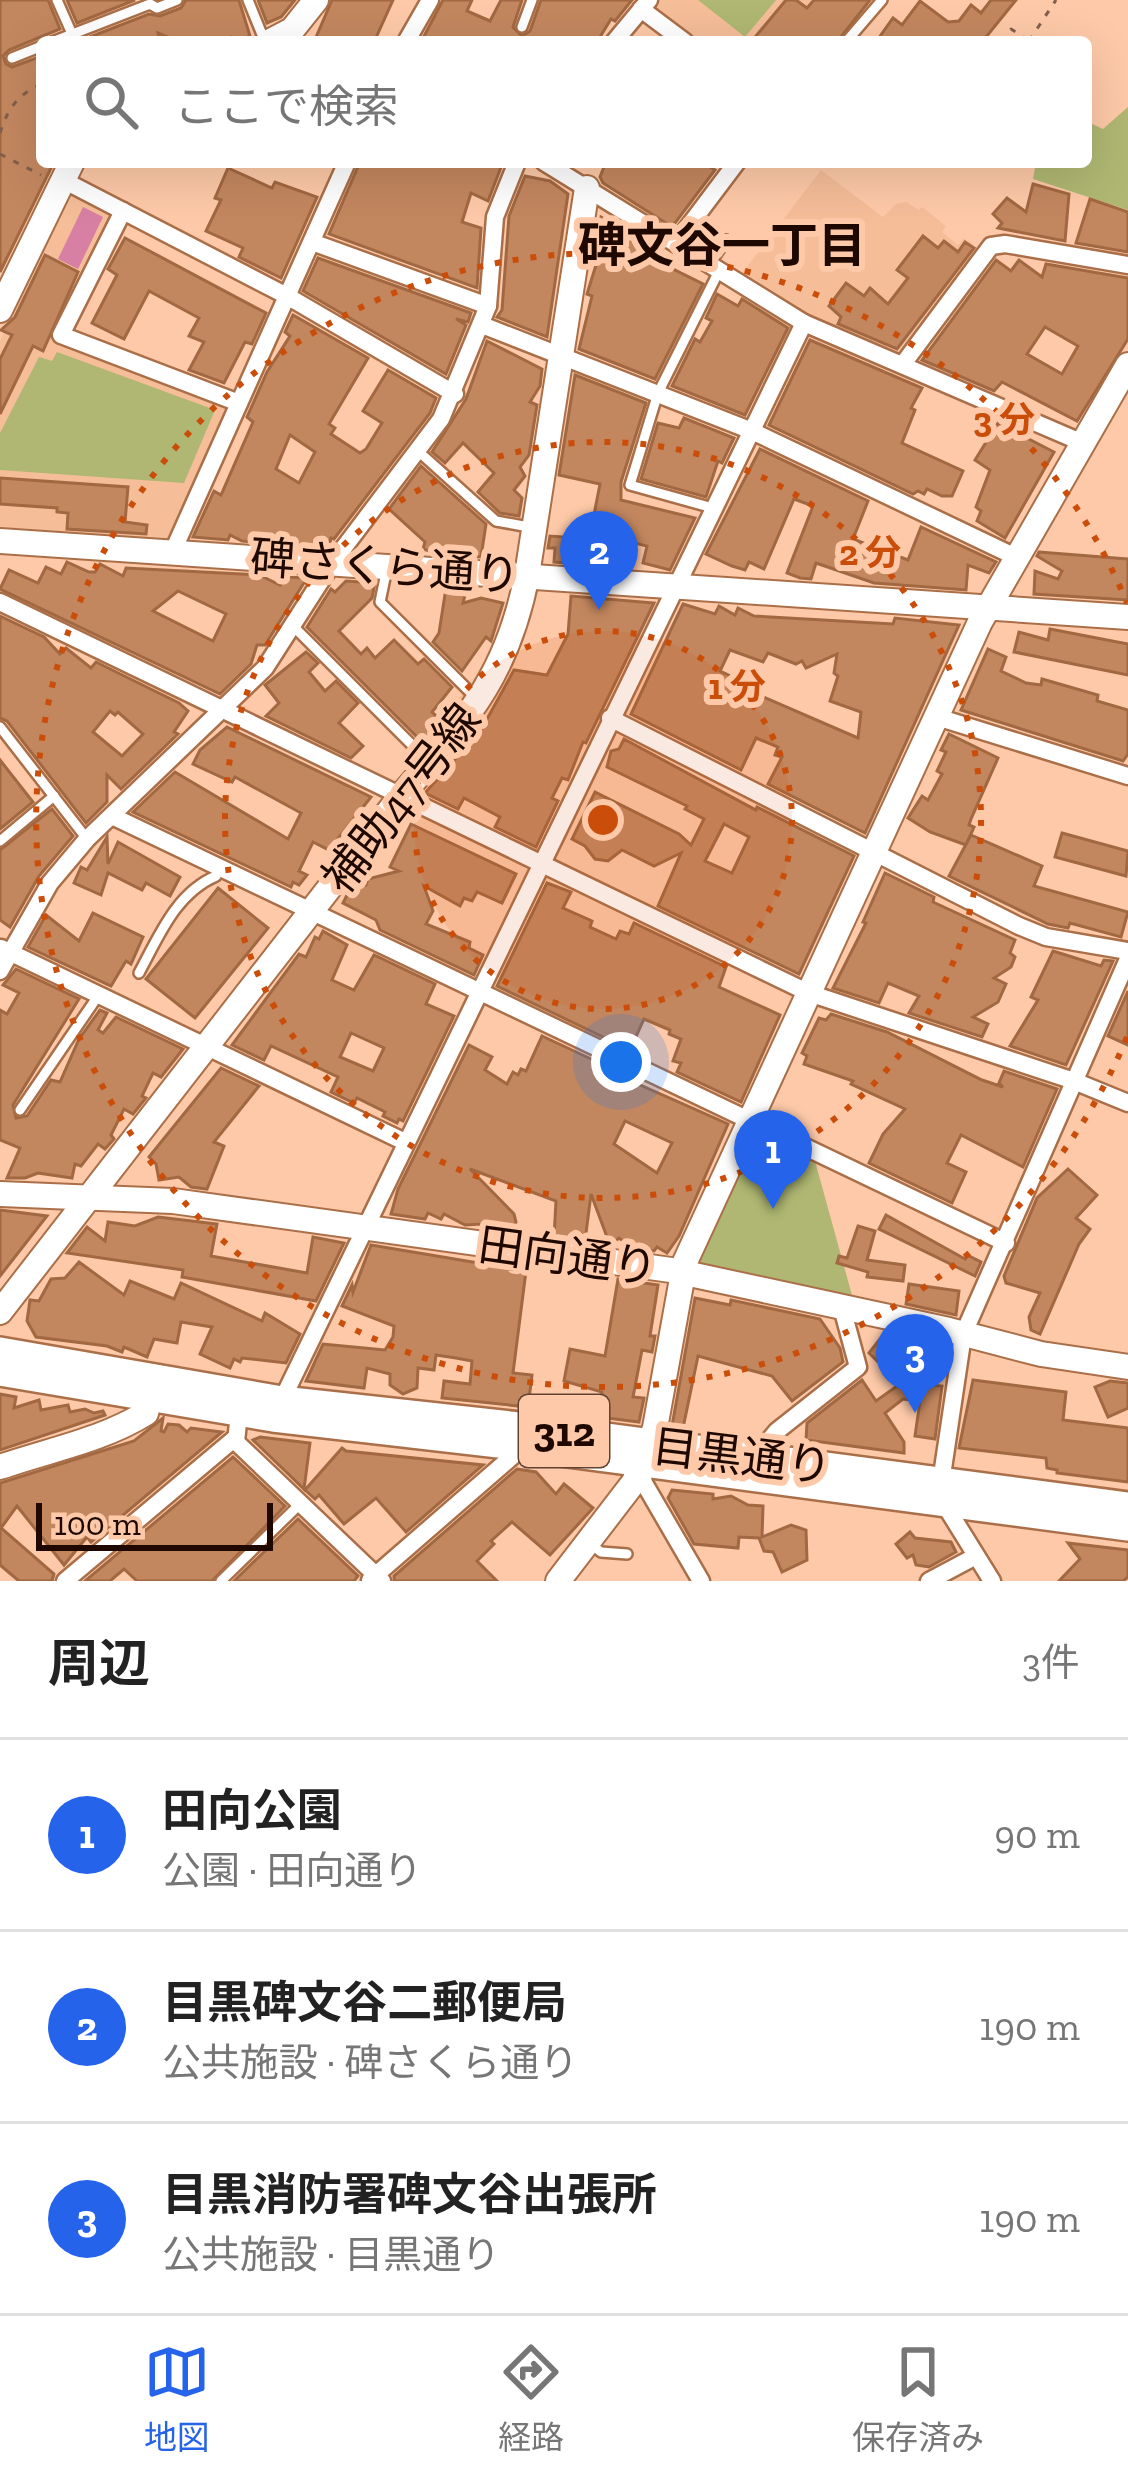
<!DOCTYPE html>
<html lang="ja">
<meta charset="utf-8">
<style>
body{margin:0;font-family:"Zilla Slab","Noto Sans JP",serif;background:#f2f2f2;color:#222}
.scale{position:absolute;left:36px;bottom:30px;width:237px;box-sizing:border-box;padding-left:12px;border:6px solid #1e0800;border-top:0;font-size:33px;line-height:42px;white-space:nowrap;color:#1e0800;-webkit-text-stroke:9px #fdc9a8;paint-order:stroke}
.you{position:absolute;left:621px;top:1062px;width:42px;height:42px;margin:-30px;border:9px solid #fff;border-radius:50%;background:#1a73e8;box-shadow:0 0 0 18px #1a73e833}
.badge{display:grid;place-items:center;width:78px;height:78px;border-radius:50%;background:#2563eb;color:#fff;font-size:39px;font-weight:700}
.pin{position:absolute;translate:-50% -99px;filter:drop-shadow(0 3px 6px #0008)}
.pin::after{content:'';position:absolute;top:63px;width:42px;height:36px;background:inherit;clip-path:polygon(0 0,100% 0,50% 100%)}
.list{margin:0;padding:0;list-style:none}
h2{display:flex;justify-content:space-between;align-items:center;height:156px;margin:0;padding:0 48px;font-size:51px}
h2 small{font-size:39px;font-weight:400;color:#767676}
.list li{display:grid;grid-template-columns:78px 1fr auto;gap:36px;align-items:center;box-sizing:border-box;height:192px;padding:0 48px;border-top:3px solid #e0e0e0}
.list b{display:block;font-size:45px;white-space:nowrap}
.list p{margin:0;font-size:39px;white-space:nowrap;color:#767676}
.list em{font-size:39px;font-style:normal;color:#767676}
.icon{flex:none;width:66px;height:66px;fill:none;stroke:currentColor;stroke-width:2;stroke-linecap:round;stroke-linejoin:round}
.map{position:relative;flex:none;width:1128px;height:1581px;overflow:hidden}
.search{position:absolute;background:#fff;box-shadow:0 12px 48px #0002;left:36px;right:36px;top:36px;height:132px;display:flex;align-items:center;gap:30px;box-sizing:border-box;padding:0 42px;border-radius:12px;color:#767676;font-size:45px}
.sheet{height:732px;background:#fff}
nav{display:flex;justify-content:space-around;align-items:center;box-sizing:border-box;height:168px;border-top:3px solid #e0e0e0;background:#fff;font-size:33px;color:#767676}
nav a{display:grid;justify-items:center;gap:6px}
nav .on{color:#2563eb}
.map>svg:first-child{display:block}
</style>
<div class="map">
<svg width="1128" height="1581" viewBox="0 0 1128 1581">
<rect width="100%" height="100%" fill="#fdc9a8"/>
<g fill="#f5bd98">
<polygon points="656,0 886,0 851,42 693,42 648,10"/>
<polygon points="821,170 883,217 896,204 906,202 919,210 922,207 946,226 942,232 958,245 964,238 980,250 904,352 897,355 806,317 740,276"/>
<polygon points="72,193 112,215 54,339 222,404 228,413 166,543 0,530 0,341"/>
</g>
<g fill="#afb772">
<polygon points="698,0 776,0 745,37"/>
<polygon points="1128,107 1128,210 1033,179 1036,162 1086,162 1086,121 1103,129"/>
<polygon points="57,352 215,410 184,483 0,470 0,433 39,357 52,361"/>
<polygon points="752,1133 815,1161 853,1299 701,1264 696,1258"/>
</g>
<polygon fill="#d87fa4" points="83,207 103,217 78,269 58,259"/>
<g fill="#c3875f" stroke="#a26841" stroke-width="3" fill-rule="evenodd">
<polygon points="0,0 48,0 60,29 9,50 3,56 6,64 12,67 42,56 42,162 54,162 0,272"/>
<polygon points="67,0 135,0 77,23"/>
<polygon points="186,0 239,0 250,36 234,42 231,37 218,42 179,42 158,33 160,42 77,42 149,14 160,16 181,8"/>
<polygon points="258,0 295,0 281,17 267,23"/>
<polygon points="332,0 393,0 374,42 314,42"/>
<polygon points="443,0 472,0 467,11 490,21 501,0 522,0 513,27 522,36 530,31 541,0 632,0 615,21 611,19 597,42 421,42"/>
<polygon points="786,0 796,0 807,8 814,0 870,0 837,42 751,42"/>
<polygon points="991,0 1016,0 982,42 876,42 893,18 902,25 920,1 948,22 959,21 971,5 981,13"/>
<polygon points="360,162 503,162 488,201 471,193 462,222 481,228 477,288 329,234"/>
<polygon points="606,162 702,162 715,170 672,227 603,183 600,177"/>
<polygon points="228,168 272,188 275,182 317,197 281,278 239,257 243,248 206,231 221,200 215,198"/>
<polygon points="525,176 550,181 568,194 547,337 497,317 502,310 509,216"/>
<polygon points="1033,184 1069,194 1065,241 998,228 1002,223 993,214 1007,198 1026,212"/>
<polygon points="1090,199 1128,212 1128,252 1076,243"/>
<polygon points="601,217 662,250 657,261 703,284 655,379 579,349 592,296 587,294 596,265 592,263"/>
<polygon points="923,236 938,248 944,241 958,252 965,242 974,248 897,349 838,324 841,317 829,306 846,283 864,296 870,288 888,304 908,278 897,270"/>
<polygon points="125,238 266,313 252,344 245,342 224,383 189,370 204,342 189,336 199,318 149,291 124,339 92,323 117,275 108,269"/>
<polygon points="45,255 78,272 43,351 33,346 0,414 0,359 12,335 1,330 15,317"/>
<polygon points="318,258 471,313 468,322 456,319 466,325 446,374 303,291"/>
<path d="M996 260 1011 271 1019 260 1042 277 1046 264 1128 278V339L1077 421 1002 382 994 391 922 360ZM1045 327 1078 346 1062 374 1027 354Z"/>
<polygon points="717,294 738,306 742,299 788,328 745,415 672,386 695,339 700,342 712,321 706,318"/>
<path d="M293 315 368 358 329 424 335 428 331 434 360 453 366 449 382 423 363 411 388 370 436 398 430 413 334 539 331 538 329 547 242 541 230 535 228 540 193 537 214 491 221 495 253 422 247 417 267 372 290 336 285 332ZM290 435 315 452 299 483 276 469Z"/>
<polygon points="810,340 922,388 911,408 915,410 902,443 963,471 952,496 942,496 927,489 924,494 918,491 913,494 769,425"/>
<polygon points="487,341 542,369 540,386 530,402 537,405 529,455 520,467 525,476 514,490 522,498 519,516 500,513 478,492 494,473 463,443 445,463 432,452 466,399"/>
<polygon points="575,375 646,403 621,482 621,500 695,518 670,570 643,563 647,546 614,538 610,566 554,562 555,548 548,548 550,536 578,538 580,519 593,520 600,484 559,475"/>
<polygon points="684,418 734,438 722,463 718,461 706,497 641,479 658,423 679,428"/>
<polygon points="998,423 1054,452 1005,538 977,521 981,511 976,507 990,470 975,460"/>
<polygon points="760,449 868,501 853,539 908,560 921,527 996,562 989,573 968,565 966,590 874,583 816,563 811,579 800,578 787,573 813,506 794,499 764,569 749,562 745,570 732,566 706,554"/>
<polygon points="421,466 486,524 481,557 439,554 423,549 425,542 389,509"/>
<polygon points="0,478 128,487 125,522 147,525 146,534 67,529 68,513 57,512 57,508 0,504"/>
<polygon points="1039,552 1128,559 1128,600 1034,594 1035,571 1058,579 1062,571 1037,556"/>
<path d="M67 562 89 572H95L100 564 123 576 126 568 259 575 280 585 284 577 307 578 265 645H257L251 664 220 694 0 589 9 570 38 583 46 567 61 574ZM178 591 226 614 213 641 153 611Z"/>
<polygon points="346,581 375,583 372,598 339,631 361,654 367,648 375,658 394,640 418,664 424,659 452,687 432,712 442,721 424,744 307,627 331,589 335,592"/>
<polygon points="446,588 466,591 463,603 481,598 503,603 491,641 486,637 462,671 433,642 439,633"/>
<polygon points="571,596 654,603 586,743 583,742 568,780 562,778 552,798 558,801 536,847 495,827 500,817 464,798 458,809 425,793 481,730 514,670 547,675 568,634"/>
<path d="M683 604 715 614 719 606 735 615 738 608 754 616 893 624 895 618 959 625 865 833 768 784 782 757 775 755 778 747 756 738 741 770 631 714ZM730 650 763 662 768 653 796 664 802 661 806 668 837 654 834 673 838 676 830 701 861 712 858 738 759 695 761 690 720 671Z"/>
<path d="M0 616 44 637 60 654 66 648 91 668 96 662 179 703 188 711 174 732 178 734 121 789 107 775V802L86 823 7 721 0 718ZM110 711 115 715 118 712 143 734 122 756 93 732Z"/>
<polygon points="1050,629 1128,644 1128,675 1014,652 1019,632 1048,640"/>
<polygon points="988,649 1006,657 1001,671 1026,683 1041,685 1042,679 1098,695 1097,701 1128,710 1128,754 1123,761 961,710"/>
<polygon points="306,652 318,663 309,672 325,691 336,681 358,703 339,723 363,746 351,758 266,716 279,703 265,685"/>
<polygon points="227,727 371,797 329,850 313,842 299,871 307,875 299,885 293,882 291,887 133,812 175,772 288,839 301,813 235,777 232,782 193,764 200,750"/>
<polygon points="949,734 998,758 971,819 969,825 974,827 966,845 930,832 908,818 922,796 928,800 942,774 937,771 946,752 941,750"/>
<path d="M624 739 756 810 757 807 854 856 799 974 658 906 681 853 654 866 622 850 608 861 595 859 585 846 572 839 595 792 679 834 691 845 704 819 685 809 687 806 607 767 611 751 619 749ZM724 824 749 837 732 873 705 861Z"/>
<polygon points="0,760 33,802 0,829"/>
<polygon points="52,809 73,836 39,876 10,927 0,920 0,850"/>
<polygon points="411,824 516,874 502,903 477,892 472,901 464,898 460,906 424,886 433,911 426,924 470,942 469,948 483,955 474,975 380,930 376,920 343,903 349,891 356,892 360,882 366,885 368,879 399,871 390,867"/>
<polygon points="1062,833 1128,851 1126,876 1055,857"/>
<polygon points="971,835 1042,866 1034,886 1128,912 1121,937 1070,923 1068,928 1048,924 949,876"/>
<polygon points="107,837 108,864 118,842 180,877 170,896 146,883 142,890 108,873 101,895 74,883 81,867 87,870"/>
<polygon points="885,873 934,897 933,902 1015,940 1010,953 1015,957 1011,967 994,978 1006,984 998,1002 973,1017 988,1024 982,1037 909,1013 919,996 888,983 879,1003 833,988 866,923 863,922"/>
<polygon points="547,883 571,892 563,908 592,921 590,927 616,939 620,931 629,934 634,923 726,967 719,987 780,1015 741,1102 677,1072 681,1063 673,1061 681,1039 669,1034 670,1030 644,1019 630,1050 497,986"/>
<polygon points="218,888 268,928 195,1018 146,979"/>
<polygon points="93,913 143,937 131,964 126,961 111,986 28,947 46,915 79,941"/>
<path d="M323 931 347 945 332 980 354 990 374 955 435 984 426 1004 454 1016 403 1121 399 1119 397 1123 383 1116 385 1112 357 1098 354 1103 331 1092 338 1077 271 1046 264 1060 232 1045 299 954 306 957 315 937 319 939ZM351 1033 384 1048 373 1071 340 1057Z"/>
<polygon points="1053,951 1101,966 1104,960 1113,961 1066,1065 1010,1046 1038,1000 1031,997"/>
<polygon points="16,969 79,999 13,1105 16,1118 27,1116 51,1080 60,1082 79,1039 100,1010 107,1013 98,1030 103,1033 116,1017 183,1049 161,1077 153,1073 142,1096 146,1098 133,1114 124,1109 111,1135 114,1139 105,1149 98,1144 81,1166 75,1164 72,1178 38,1173 25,1178 7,1178 20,1148 0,1140 0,1010 7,1014 19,993 3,985"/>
<polygon points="1128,991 1128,1045 1108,1036"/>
<polygon points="831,1014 887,1032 982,1080 1003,1087 999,1083 1004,1071 1057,1089 1023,1167 961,1135 947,1163 966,1172 952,1203 869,1163 883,1134 905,1109 851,1084 853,1081 804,1064 807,1056 802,1053 819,1018 826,1020"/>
<path d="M542 1036 604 1065 602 1068 728 1124 679 1236 667 1253 657 1247 654 1251 633 1248 619 1238 610 1245 591 1194 585 1241 554 1237 556 1201 470 1169 514 1214 516 1222 511 1231 482 1224 465 1225 444 1214 441 1219 428 1213 425 1219 391 1214 398 1189 469 1045 492 1057 485 1070 507 1084 513 1072 518 1075 521 1069 526 1071ZM625 1121 672 1143 657 1173 614 1144Z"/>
<polygon points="221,1068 259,1086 214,1142 224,1146 207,1189 191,1187 179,1177 159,1180 156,1164 149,1157"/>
<polygon points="1068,1169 1097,1195 1076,1218 1090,1229 1079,1244 1040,1334 1031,1330 1029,1317 1040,1293 1006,1283 1004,1276 1037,1198"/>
<polygon points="0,1210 47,1216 0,1276"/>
<polygon points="886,1215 965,1259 967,1255 981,1262 975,1276 879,1229"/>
<polygon points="158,1217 217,1224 211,1256 307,1273 313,1237 344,1243 316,1301 182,1277 183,1270 67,1253 87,1227 105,1241 108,1222 135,1226"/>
<polygon points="858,1226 875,1231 867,1260 905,1265 903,1281 867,1277 868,1272 837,1263 839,1256 847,1258"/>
<polygon points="371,1245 526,1271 513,1373 532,1375 528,1407 442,1398 444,1381 470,1384 472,1361 456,1358 436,1355 434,1370 418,1368 417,1388 403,1394 390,1385 390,1374 367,1368 364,1388 306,1381 323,1344 385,1350 393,1337 394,1326 342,1306 352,1285 353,1292"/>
<polygon points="79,1262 124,1295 130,1281 174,1299 181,1283 262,1321 265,1313 300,1334 286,1363 242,1358 240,1362 234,1359 230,1368 200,1354 212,1327 181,1322 177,1343 154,1339 147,1357 124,1347 122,1352 107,1346 36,1337 27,1321 30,1300 39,1301 51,1279 65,1278"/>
<polygon points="618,1279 658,1285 650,1336 655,1336 652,1352 642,1350 633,1397 644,1398 639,1422 599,1417 602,1392 564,1381 570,1349 605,1356"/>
<polygon points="909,1284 959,1291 956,1315 906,1304"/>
<polygon points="695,1298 730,1305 731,1300 820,1319 840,1348 843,1362 792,1401 772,1376 698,1356 683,1428 672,1426"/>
<polygon points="883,1335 924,1368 930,1363 933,1366 919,1384 942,1386 935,1439 915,1436 920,1401 903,1399 885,1413 904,1442 904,1453 806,1440 807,1423 862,1380 876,1401 900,1384 869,1353"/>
<polygon points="973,1380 1066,1392 1063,1420 1128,1428 1128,1482 1057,1473 1057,1470 1047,1468 1046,1458 959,1448"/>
<polygon points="1110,1381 1128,1383 1128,1408 1108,1417 1095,1387"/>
<polygon points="0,1394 16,1397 14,1408 39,1400 41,1410 68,1405 70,1412 85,1409 94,1413 103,1411 105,1415 0,1450"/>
<polygon points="163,1418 161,1431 164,1432 168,1424 179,1425 187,1432 191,1428 222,1432 91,1542 87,1537 64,1565 17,1506 1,1528 54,1574 52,1581 19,1581 0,1565 0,1483 134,1441"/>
<polygon points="260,1437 310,1443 304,1489 253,1440"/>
<polygon points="342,1448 346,1451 483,1465 406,1532 376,1498 344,1524 319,1495 315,1499 305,1490"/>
<polygon points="233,1457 285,1506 212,1581 137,1581 124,1569 110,1581 85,1581"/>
<polygon points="517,1469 536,1472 556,1494 564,1484 593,1508 550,1555 512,1522 491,1541 494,1544 477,1561 497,1581 394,1581 394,1576"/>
<polygon points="672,1490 713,1494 713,1499 731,1496 748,1505 763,1506 762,1537 791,1525 806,1530 807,1560 782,1572 773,1552 764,1551 759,1538 739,1537 738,1548 694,1544 668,1498"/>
<polygon points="298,1519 358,1576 354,1581 234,1581"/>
<polygon points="910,1532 915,1538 951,1542 956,1552 929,1567 916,1565 913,1555 907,1558 896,1544"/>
<polygon points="1068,1543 1128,1550 1128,1577 1123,1581 1059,1581 1080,1559"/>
</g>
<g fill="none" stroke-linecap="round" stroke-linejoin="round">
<g stroke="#aa6f48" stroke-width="14">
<g id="lane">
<polyline points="57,0 72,34"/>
<polyline points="248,0 265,42"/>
<polyline points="522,27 532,0"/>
<polyline points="52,42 150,4 157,8 177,0"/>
<polyline points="846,42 882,0"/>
<polyline points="12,58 42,46"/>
<polyline points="709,265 726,240"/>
<polyline points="418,451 496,521 529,527"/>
<polyline points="713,508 630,485 658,393 719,271"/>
<polyline points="387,568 380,602 475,697"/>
<polyline points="293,626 429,762"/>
<polyline points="0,727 87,839"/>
<polyline points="0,841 54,796"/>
<path d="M139 973C159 936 176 893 216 876L221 866"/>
<polyline points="20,1110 98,996"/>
<polyline points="588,1542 601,1552 627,1554"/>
<polyline points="221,1581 301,1503"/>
</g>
</g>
<g stroke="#aa6f48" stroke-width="21">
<g id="street">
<polyline points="641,9 685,42"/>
<polyline points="406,42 430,0"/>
<polyline points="614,42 649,0"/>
<polyline points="544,162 804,323 1083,443"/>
<polyline points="63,180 287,296 455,394"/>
<polyline points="123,211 61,335 239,403"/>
<polyline points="312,242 488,306"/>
<polyline points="676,243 737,162"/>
<polyline points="482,325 752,431 1018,558"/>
<polyline points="903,364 991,246 1005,244 1128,265"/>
<polyline points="173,551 347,162"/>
<polyline points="0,602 809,993 1074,1081 1128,1103"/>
<polyline points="937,717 1128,776"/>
<polyline points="610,718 1019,926 1046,937 1128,951"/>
<polyline points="112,816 1006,1243"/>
<polyline points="1,948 405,1142"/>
<polyline points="0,971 50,883 87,839 265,668 333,562 441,419 488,306 495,217 517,162"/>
<polyline points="282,1400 804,323"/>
<polyline points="239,1413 236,1442 382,1581"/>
<polyline points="765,1458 766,1444 777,1431 858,1367 842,1308"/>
<polyline points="640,1463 644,1483 701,1581"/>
<polyline points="941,1482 963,1335 1128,959"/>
<polyline points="943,1502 992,1581"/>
<polyline points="370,1580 523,1447"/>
<polyline points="65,1581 234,1439"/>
<polyline points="929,1581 976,1556"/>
</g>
</g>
<g stroke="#aa6f48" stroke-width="28">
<g id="secondary">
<polyline points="269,42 292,30 316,0"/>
<polyline points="0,310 72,162"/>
<polyline points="0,541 1128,617"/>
<polyline points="0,1194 173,1201 671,1270 949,1330 1041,1354 1128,1367"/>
<path d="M0 1312 400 797C465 721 507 678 527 575L587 188"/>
<path d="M0 1467C49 1450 103 1440 146 1413L150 1397"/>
<polyline points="558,1581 634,1482 655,1428 685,1262 980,622 1128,365"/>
</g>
</g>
<g stroke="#aa6f48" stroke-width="32">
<g id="primary">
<polyline points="0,1351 282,1400 538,1428 1128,1506"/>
<polyline points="0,1372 273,1418 523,1447 1128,1527"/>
</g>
</g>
<g stroke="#825f4c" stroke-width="3" stroke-dasharray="6 9" stroke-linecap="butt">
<polyline points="1029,41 1056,0"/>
<polyline points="1002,42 1011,29 1031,42"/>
<path d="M0 133C8 108 18 94 42 84"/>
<polyline points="0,154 41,175"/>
</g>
<use href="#lane" stroke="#fff" stroke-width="9"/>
<use href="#street" stroke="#fff" stroke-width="16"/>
<use href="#secondary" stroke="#fff" stroke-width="24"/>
<use href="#primary" stroke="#fff" stroke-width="27"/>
</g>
<circle cx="603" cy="820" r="189" fill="#ca4d0a" fill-opacity=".12"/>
<g fill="none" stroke="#ca4d0a" stroke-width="6" stroke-dasharray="6 12">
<circle cx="603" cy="820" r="189"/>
<circle cx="603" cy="820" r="378"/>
<path d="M1127 1037A567 567 0 1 1 1127 603"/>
</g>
<g text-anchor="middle" stroke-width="12" stroke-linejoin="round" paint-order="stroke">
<rect fill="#fdc9a8" stroke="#614232" stroke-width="3" x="519" y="1395" width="90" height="72" rx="9"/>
<g font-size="42" font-weight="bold" fill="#1e0800">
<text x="564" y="1446">312</text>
</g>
<g font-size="45" fill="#1e0800" stroke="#fdc9a8">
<text transform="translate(385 566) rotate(4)" y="16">碑さくら通り</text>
<text transform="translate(401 798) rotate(-52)" y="16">補助47号線</text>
<text transform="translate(568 1256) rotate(8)" y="16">田向通り</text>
<text transform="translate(742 1456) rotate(7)" y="16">目黒通り</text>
</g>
<g font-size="48" font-weight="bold" fill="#1e0800" stroke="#fdc9a8">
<text x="722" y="262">碑文谷一丁目</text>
</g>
</g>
<circle cx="603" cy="820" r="18" fill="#ca4d0a" stroke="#fdc9a8" stroke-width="6"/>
<g font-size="36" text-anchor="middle" font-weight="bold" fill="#ca4d0a" stroke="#fdc9a8" stroke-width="12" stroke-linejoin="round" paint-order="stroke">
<text x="1004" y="432">3 分</text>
<text x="870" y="565">2 分</text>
<text x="737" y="699">1 分</text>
</g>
</svg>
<div class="scale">100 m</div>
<div class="you"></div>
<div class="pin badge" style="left:773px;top:1209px">1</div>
<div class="pin badge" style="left:599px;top:610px">2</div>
<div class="pin badge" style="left:915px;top:1413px">3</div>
<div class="search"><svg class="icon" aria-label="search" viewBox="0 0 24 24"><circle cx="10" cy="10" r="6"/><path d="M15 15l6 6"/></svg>ここで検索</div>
</div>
<section class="sheet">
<h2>周辺<small>3件</small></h2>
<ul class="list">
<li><span class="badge">1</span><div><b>田向公園</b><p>公園 · 田向通り</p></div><em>90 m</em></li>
<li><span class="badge">2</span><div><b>目黒碑文谷二郵便局</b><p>公共施設 · 碑さくら通り</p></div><em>190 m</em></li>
<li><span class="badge">3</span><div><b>目黒消防署碑文谷出張所</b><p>公共施設 · 目黒通り</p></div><em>190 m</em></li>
</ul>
</section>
<nav>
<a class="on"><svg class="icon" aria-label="map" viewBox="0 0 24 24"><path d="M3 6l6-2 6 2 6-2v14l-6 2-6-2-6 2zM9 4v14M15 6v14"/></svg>地図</a>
<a><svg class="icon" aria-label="directions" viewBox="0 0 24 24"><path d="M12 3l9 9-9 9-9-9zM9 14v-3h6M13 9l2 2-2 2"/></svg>経路</a>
<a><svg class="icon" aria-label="saved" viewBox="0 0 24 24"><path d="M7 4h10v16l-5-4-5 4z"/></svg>保存済み</a>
</nav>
